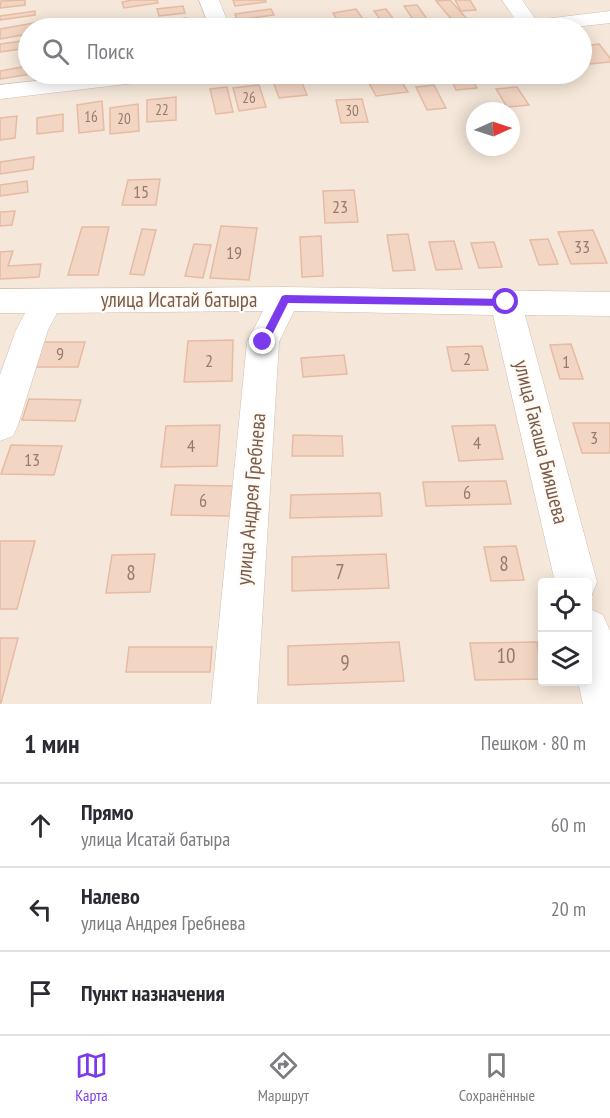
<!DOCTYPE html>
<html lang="ru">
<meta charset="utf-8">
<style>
body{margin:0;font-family:"PT Sans Narrow",sans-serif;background:#f2f2f3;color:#2b2b33}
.controls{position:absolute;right:18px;bottom:18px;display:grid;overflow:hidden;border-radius:6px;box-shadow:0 3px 15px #0003}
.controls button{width:54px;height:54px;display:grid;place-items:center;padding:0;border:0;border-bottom:2px solid #e1e1e2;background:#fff;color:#2b2b33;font:30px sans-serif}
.compass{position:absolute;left:466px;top:102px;width:54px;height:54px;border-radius:50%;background:#fff;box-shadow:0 3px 15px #0003;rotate:87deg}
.stop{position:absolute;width:18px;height:18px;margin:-14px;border:4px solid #7c3aed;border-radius:50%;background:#fff}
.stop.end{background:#7c3aed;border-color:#fff;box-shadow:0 2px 6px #0008}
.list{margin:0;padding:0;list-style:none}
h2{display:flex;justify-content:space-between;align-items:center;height:78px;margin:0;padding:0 24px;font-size:26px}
h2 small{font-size:20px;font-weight:400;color:#7c7c81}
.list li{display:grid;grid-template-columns:39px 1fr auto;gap:18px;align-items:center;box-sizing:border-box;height:84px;padding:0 24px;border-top:2px solid #e1e1e2}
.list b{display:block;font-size:22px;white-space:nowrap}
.list p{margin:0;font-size:20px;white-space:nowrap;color:#7c7c81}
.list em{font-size:20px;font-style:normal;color:#7c7c81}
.icon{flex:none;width:33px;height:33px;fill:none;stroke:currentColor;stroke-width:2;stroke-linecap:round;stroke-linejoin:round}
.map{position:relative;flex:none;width:610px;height:704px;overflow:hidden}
.search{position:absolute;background:#fff;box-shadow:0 3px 15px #0003;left:18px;right:18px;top:18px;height:66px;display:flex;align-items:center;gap:15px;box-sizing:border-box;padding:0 21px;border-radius:33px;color:#7c7c81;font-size:22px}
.sheet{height:330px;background:#fff}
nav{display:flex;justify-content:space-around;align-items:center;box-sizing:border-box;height:84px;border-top:2px solid #e1e1e2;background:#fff;font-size:16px;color:#7c7c81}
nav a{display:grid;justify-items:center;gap:3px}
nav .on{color:#7c3aed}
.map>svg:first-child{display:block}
</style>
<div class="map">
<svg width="610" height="704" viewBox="0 0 610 704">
<rect width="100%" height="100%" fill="#fdf6ec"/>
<path fill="#f5e8da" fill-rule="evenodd" d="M0 0H610V704H0ZM28 28H582V74H28ZM475 111H511V147H475ZM542 582H588V682H542Z"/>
<g fill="#f3d5c3" stroke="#e6bba3" stroke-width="1.5">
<polygon points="25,0 25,5 0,8 1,1"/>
<polygon points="132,0 157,0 158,3 124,8 122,2"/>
<polygon points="233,0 265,0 266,2 235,6"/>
<polygon points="450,0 467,19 453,21 436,1"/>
<polygon points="455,0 470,0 476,10 461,11"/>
<polygon points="417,5 427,19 414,21 404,6"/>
<polygon points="183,6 185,13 159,16 157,9"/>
<polygon points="271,9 274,15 237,20 235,14"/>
<polygon points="356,9 369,28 342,28 333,13"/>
<polygon points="386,9 395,21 383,23 374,11"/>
<polygon points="35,11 35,15 0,20 0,16"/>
<polygon points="186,18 188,27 152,28 150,23"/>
<polygon points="312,19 318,28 303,28 299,21"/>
<polygon points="39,22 41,28 28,28 28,34 0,39 0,29"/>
<polygon points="28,40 28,48 0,52 0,44"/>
<polygon points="599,44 610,58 610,62 590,64 582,53 582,46"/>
<polygon points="28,66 28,74 31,74 0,79 0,71"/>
<polygon points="364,74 397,74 408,92 376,96"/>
<polygon points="449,74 470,74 477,88 456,90"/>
<polygon points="300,78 307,95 279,98 273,81"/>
<polygon points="259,85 266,107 239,111 233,88"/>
<polygon points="434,85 446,108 427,110 416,87"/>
<polygon points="227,87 233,112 216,114 210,89"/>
<polygon points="517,87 529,105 507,107 496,89"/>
<polygon points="176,97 176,120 147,122 147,100"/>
<polygon points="362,99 368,122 341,123 336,100"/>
<polygon points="102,101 104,130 79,133 77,105"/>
<polygon points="138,104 139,131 110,134 110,108"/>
<polygon points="63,114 63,131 37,134 37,118"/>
<polygon points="17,116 15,138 0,140 0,118"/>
<polygon points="34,157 33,169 0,174 0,162"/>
<polygon points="160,179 156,205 122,205 128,180"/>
<polygon points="27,181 28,192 0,196 0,185"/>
<polygon points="354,190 358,222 325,223 323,191"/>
<polygon points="15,211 12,225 0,226 0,212"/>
<polygon points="221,226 257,228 249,280 210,278"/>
<polygon points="82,227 109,227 98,275 68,275"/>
<polygon points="142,229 156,230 144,275 130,274"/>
<polygon points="593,230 607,263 571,264 558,232"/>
<polygon points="408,234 415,270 393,271 387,235"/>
<polygon points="321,236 323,276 302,277 300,237"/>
<polygon points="548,239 558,264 539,265 530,240"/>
<polygon points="454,241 462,269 436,270 429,242"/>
<polygon points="494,242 502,267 479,268 471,243"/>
<polygon points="194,244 211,245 203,278 185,276"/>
<polygon points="13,251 8,266 41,264 39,277 0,279 0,252"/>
<polygon points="233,340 232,381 184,382 188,341"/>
<polygon points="42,342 85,342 78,367 34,367"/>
<polygon points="571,344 583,379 560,379 550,345"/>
<polygon points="482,346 488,370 452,371 447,347"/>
<polygon points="344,355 347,374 303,377 301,358"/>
<polygon points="29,399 81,400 75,421 22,420"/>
<polygon points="573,423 610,423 610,453 582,453"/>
<polygon points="220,425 217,466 161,467 166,426"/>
<polygon points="495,425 503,459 459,461 452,426"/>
<polygon points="293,435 342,436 343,456 292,456"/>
<polygon points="11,445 62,446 54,475 1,474"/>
<polygon points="506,481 511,504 426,506 423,482"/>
<polygon points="175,485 233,486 231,516 171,515"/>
<polygon points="380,493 382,516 290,518 291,495"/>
<polygon points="0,541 35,541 17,609 0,609"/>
<polygon points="516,546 524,580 491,581 484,547"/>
<polygon points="155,554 150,592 106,593 112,555"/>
<polygon points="386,554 389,588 292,591 292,557"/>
<polygon points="0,638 18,638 1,703 0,703"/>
<polygon points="399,642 404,681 288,685 288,646"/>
<polygon points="537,642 542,679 475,680 470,643"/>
<polygon points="129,647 212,647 210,672 126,672"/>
</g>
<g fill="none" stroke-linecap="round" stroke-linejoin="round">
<g stroke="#d1beb0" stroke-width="1">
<g id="minor">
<polygon points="199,0 219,0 230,28 210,28"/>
<polygon points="502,0 522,0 536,20 610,11 610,23 566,28 510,28 513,24 517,22"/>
<polygon points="98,74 163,74 160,79 152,81 0,99 0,85"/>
<polygon points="285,287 610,292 610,316 525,315 597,582 591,597 588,598 588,582 555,582 493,315 294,311 279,342 257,704 211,704 247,342 263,311 57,313 48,330 18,425 13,436 0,441 0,375 16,330 25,313 0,313 0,289"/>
<polygon points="588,608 603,615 610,631 610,704 583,704 578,682 588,682"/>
</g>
</g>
<use href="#minor" fill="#fff" fill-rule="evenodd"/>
</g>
<polygon fill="#7c3aed" points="285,295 506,299 511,302 506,306 288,303 267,345 260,345 260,339 282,296"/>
<g text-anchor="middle" stroke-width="4.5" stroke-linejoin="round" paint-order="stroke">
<g font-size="15" fill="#987a6a">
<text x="249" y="103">26</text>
<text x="162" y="115">22</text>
<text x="352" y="116">30</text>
<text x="91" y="122">16</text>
<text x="124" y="124">20</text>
</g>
<g font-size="18" fill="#987a6a">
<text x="141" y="198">15</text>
<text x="340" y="213">23</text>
<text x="582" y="253">33</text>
<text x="234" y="259">19</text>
<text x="60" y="360">9</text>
<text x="467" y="365">2</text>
<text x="209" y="367">2</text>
<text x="566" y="368">1</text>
<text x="594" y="444">3</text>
<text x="477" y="449">4</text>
<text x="191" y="452">4</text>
<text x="32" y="466">13</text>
<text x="467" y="499">6</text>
<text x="203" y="507">6</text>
</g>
<g font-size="21" fill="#7a5c4d" stroke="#fffaf3">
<text x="179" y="307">улица Исатай батыра</text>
<text transform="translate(541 442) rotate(76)" y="7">улица Гакаша Бияшева</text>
<text transform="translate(251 499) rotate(-85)" y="7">улица Андрея Гребнева</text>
</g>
<g font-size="21" fill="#987a6a">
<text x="504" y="571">8</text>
<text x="340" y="579">7</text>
<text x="131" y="580">8</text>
<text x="506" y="663">10</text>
<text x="345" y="670">9</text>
</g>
</g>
</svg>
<div class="controls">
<button><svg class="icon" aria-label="locate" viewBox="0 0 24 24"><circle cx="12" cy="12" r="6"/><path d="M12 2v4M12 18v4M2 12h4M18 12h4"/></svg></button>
<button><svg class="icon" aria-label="layers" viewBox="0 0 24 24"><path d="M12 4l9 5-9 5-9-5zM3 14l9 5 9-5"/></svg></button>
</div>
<svg class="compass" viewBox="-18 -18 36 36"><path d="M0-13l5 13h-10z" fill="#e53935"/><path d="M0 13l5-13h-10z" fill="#7c7c81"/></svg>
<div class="stop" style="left:506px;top:302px"></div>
<div class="stop end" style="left:263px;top:342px"></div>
<div class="search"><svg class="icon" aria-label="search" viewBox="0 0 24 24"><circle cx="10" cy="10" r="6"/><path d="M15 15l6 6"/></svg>Поиск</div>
</div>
<section class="sheet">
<h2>1 мин<small>Пешком · 80 m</small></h2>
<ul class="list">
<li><svg class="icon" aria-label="ahead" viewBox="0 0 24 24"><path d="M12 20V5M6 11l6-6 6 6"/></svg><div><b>Прямо</b><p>улица Исатай батыра</p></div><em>60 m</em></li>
<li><svg class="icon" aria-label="left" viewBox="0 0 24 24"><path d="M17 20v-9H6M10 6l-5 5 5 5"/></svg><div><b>Налево</b><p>улица Андрея Гребнева</p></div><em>20 m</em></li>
<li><svg class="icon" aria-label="arrive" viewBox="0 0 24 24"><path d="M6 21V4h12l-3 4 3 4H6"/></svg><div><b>Пункт назначения</b></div></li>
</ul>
</section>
<nav>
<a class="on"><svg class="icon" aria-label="map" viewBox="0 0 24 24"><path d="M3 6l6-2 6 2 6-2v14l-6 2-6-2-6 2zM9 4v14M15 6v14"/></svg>Карта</a>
<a><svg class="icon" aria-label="directions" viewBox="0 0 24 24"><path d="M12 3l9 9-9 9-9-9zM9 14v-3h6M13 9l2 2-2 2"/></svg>Маршрут</a>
<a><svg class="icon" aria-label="saved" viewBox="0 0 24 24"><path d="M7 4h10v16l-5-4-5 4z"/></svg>Сохранённые</a>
</nav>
